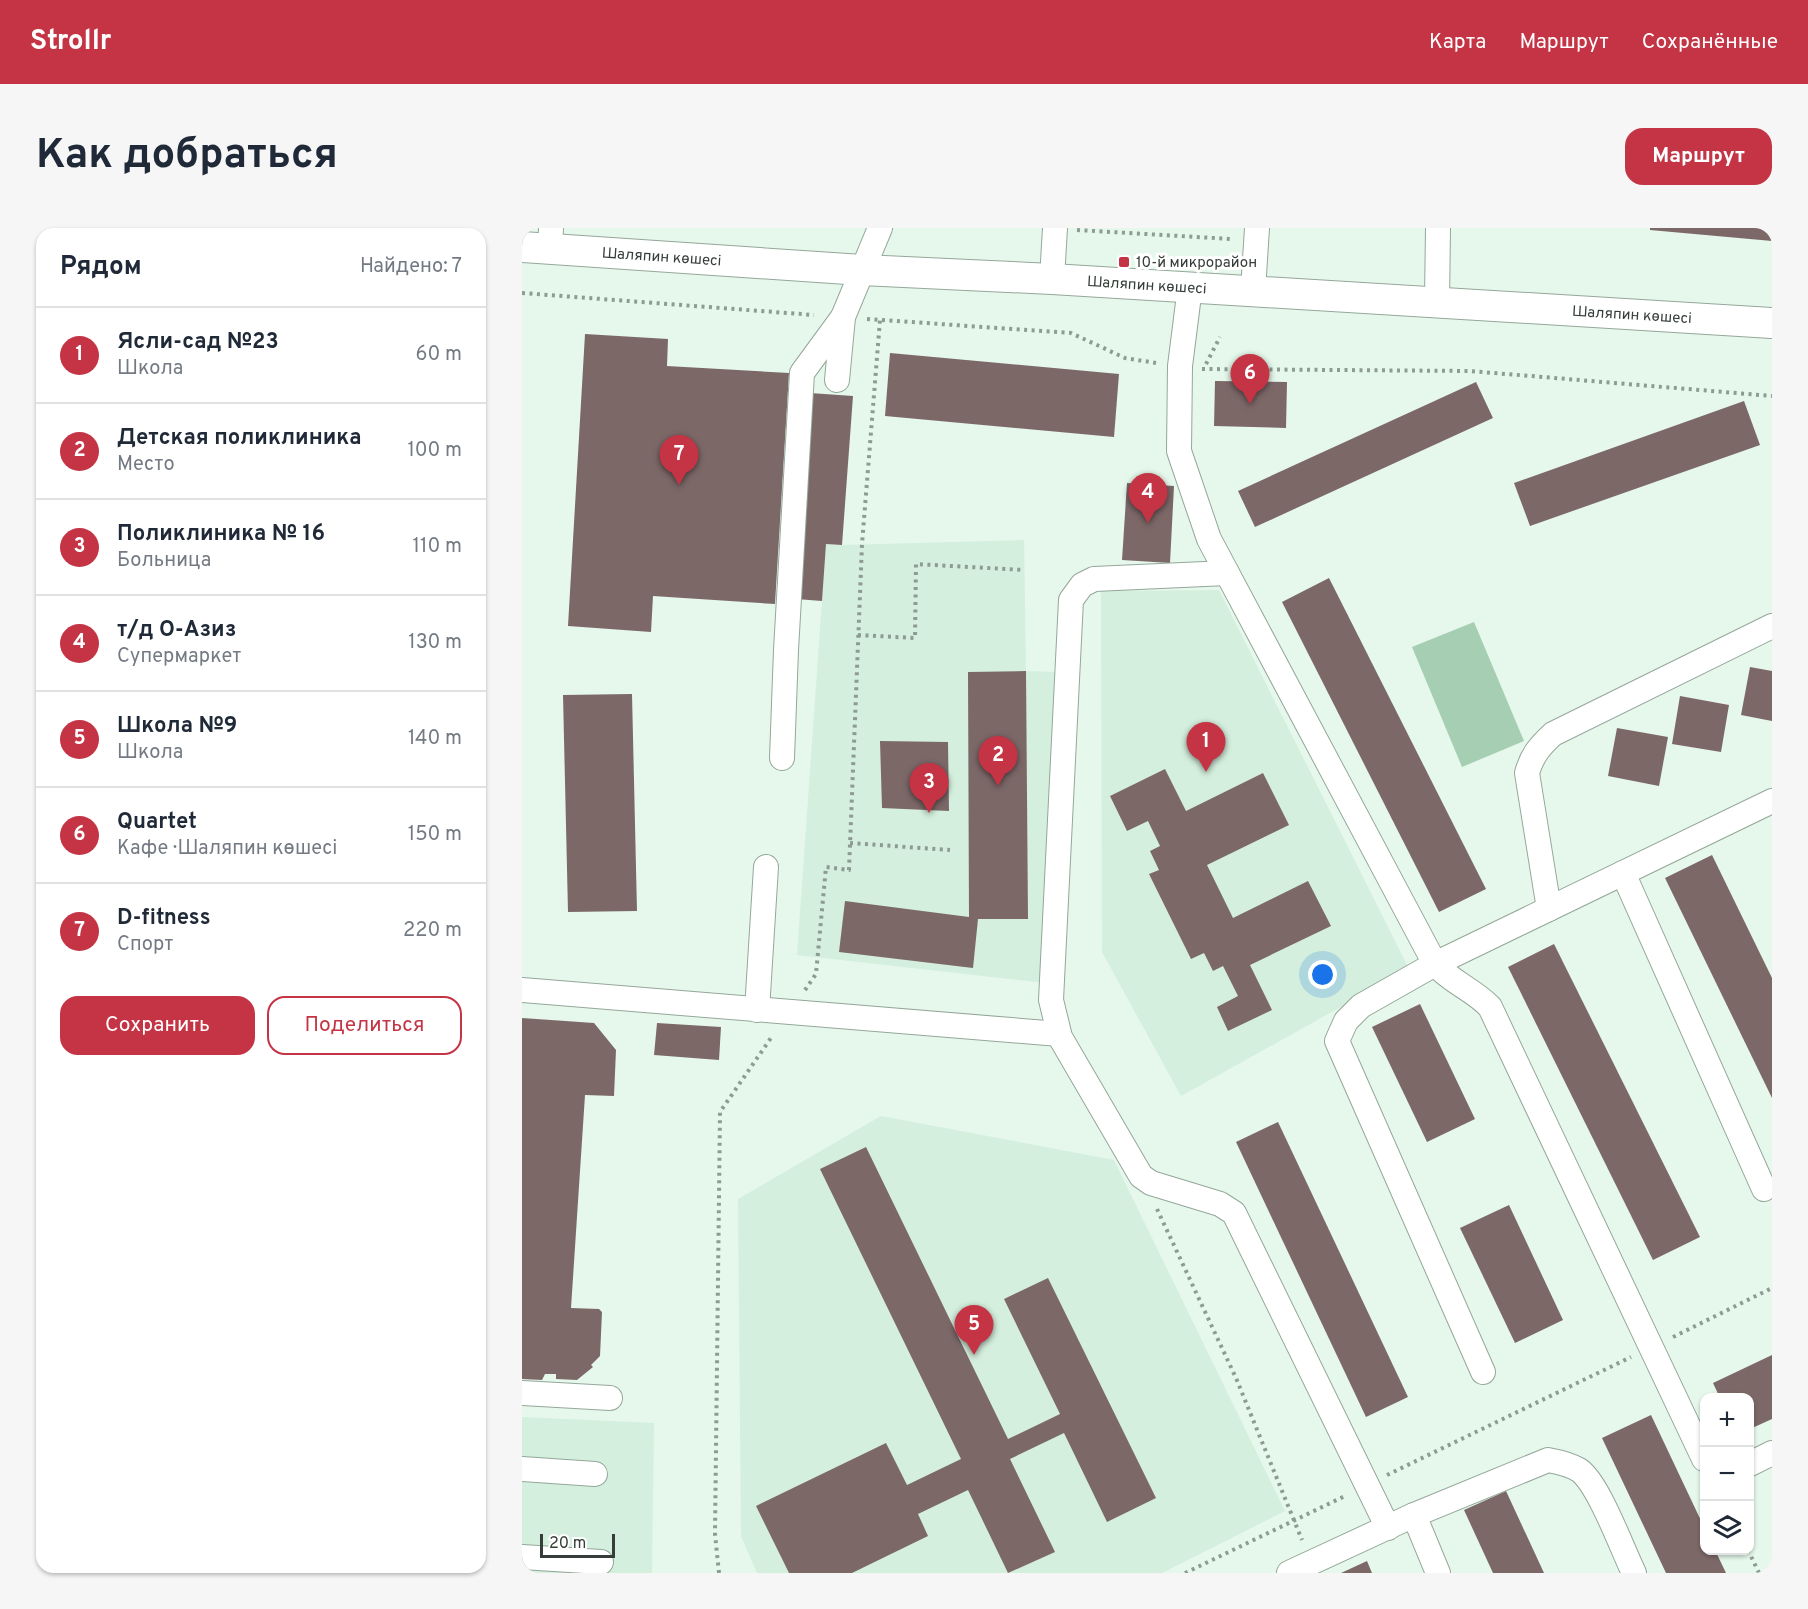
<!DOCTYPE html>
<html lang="ru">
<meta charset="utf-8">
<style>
body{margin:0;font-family:Overpass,sans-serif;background:#f6f6f7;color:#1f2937}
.controls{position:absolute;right:18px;bottom:18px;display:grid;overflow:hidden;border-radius:12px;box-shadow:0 2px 4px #0004}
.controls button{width:54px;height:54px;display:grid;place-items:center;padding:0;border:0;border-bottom:2px solid #e0e1e3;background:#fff;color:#1f2937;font:30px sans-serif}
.scale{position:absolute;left:18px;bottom:15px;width:75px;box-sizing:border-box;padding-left:6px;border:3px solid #363e39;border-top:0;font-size:16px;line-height:21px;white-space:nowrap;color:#363e39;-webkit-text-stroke:4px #fff;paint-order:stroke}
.you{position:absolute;left:801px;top:747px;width:21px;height:21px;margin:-15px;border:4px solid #fff;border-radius:50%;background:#1a73e8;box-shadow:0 0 0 9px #1a73e833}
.badge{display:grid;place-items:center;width:39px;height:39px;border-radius:50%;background:#c43445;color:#fff;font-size:20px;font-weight:700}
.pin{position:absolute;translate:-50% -50px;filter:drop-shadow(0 2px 3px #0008)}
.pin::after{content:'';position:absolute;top:32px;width:21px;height:18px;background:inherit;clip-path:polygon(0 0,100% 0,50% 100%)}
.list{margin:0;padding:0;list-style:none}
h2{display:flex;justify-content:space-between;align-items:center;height:78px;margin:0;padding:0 24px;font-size:26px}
h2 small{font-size:20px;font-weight:400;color:#747a83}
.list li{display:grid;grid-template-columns:39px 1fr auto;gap:18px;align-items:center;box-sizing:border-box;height:96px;padding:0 24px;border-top:2px solid #e0e1e3}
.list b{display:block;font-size:22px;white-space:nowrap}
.list p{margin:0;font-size:20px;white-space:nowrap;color:#747a83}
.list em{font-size:20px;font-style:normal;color:#747a83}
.actions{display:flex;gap:12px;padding:18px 24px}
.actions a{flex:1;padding:14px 0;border:2px solid #c43445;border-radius:18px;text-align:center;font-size:21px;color:#c43445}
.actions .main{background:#c43445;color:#fff}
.icon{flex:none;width:33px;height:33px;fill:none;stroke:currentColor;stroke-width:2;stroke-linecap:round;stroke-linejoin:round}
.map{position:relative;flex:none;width:1250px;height:1345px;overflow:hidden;border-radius:18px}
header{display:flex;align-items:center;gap:36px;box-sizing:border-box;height:84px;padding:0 30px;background:#c43445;color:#fff}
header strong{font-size:28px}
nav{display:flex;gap:33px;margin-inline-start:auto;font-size:21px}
.intro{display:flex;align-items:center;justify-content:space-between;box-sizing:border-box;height:144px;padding:0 36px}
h1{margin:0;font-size:42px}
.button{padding:15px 27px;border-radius:18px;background:#c43445;color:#fff;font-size:21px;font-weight:700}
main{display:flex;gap:36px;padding:0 36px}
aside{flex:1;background:#fff;border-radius:18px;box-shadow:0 2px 4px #0004}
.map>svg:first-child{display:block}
</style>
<header>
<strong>Strollr</strong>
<nav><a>Карта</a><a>Маршрут</a><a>Сохранённые</a></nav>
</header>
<div class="intro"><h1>Как добраться</h1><a class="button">Маршрут</a></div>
<main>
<aside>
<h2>Рядом<small>Найдено: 7</small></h2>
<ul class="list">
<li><span class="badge">1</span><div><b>Ясли-сад №23</b><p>Школа</p></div><em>60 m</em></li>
<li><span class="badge">2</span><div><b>Детская поликлиника</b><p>Место</p></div><em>100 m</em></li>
<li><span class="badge">3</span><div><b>Поликлиника № 16</b><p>Больница</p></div><em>110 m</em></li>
<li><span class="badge">4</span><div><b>т/д О-Азиз</b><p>Супермаркет</p></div><em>130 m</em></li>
<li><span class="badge">5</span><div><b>Школа №9</b><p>Школа</p></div><em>140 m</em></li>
<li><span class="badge">6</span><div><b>Quartet</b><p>Кафе · Шаляпин көшесі</p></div><em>150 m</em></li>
<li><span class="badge">7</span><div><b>D-fitness</b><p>Спорт</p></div><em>220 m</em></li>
</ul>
<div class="actions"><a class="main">Сохранить</a><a>Поделиться</a></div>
</aside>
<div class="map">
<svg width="1250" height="1345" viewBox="0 0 1250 1345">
<rect width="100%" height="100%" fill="#e5f8eb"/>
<g fill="#d4efdd">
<polygon points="502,312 504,443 536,444 523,755 275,727 304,316 320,317"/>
<polygon points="697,362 887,741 659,868 580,724 579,363"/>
<polygon points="359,888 592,932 763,1283 640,1345 235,1345 219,1308 216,971"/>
<polygon points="0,1189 132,1195 130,1345 0,1345"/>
</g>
<polygon fill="#a5ceb3" points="952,394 1002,513 940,539 890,419"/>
<g fill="#7d6868">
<polygon points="1128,0 1250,0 1250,13 1128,2"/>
<polygon points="63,106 146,111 145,138 267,145 253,376 131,368 129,404 46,398"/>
<polygon points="368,125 597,146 592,209 363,188"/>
<polygon points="693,153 765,154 764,200 692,198"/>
<polygon points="954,154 971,190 733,299 716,263"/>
<polygon points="288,165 331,168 320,317 304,316 300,373 274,371"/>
<polygon points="1222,173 1238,217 1008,298 992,255"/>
<polygon points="605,255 652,258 648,335 600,332"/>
<polygon points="807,350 964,661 917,684 760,374"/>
<polygon points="1228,439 1250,443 1250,493 1219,487"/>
<polygon points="504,443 506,691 456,691 451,740 317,724 323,673 447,689 446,444"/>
<polygon points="110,466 115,683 46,684 41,467"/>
<polygon points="1158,468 1207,477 1199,524 1150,516"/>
<polygon points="1095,500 1146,509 1137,558 1086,548"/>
<polygon points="358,513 426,514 427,583 360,580"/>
<polygon points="643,541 664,583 741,545 767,597 685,637 711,690 786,653 809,698 728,737 750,782 706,803 695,779 716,768 701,738 691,743 682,725 669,731 627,646 637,642 628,623 638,618 626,593 605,603 588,568"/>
<polygon points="1190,627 1250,750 1250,870 1143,650"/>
<polygon points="1032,716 1178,1009 1131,1032 986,739"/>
<polygon points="898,776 953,891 905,914 850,799"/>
<polygon points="0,790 72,795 94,822 92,868 63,867 49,1080 77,1081 80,1084 78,1128 69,1137 71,1139 55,1152 34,1151 34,1146 23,1146 20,1152 0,1151"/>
<polygon points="135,795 199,799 197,832 132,827"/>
<polygon points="756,894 886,1169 844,1189 714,914"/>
<polygon points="344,919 486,1211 538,1186 482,1071 526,1050 634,1270 585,1294 542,1205 488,1231 533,1324 486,1345 446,1262 396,1286 406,1308 330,1345 267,1345 234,1278 364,1215 385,1257 439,1231 298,941"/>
<polygon points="987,977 1041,1092 993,1115 938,1000"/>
<polygon points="1250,1127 1250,1191 1228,1201 1228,1170 1198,1170 1191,1155"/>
<polygon points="1129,1187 1182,1299 1182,1322 1193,1322 1204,1345 1144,1345 1080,1210"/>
<polygon points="984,1263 1022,1345 971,1345 942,1282"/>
<polygon points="845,1333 850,1345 819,1345"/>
</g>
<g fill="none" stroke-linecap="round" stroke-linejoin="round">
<g stroke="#94a79a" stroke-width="26">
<g id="minor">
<polyline points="28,21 29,0"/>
<polyline points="530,51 533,0"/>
<path d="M668 59 658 138 657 223 687 311 913 736C929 754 952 762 968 779L1182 1231"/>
<polyline points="731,63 735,0"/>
<polyline points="915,74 916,0"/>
<polyline points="315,152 321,89"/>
<polyline points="705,345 572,351 560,357 549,372 529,772 538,809 619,948 629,955 698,976 712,985 866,1300"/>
<polyline points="260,530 264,422 280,145 321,89 358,0"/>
<polyline points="1101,645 1242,961"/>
<path d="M1027 681 1005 545C1010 527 1018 518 1031 506L1250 398"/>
<polyline points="0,762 537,806"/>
<polyline points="235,782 244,639"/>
<polyline points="961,1144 815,813 824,793 839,778 913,736 1250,573"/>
<polyline points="0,1165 88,1170"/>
<polyline points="1228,1236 1250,1225"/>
<polyline points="0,1241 73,1246"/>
<polyline points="892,1287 916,1345"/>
<polyline points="0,1329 79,1334"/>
<path d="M767 1345 892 1287 1026 1232C1037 1234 1047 1236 1057 1242 1077 1256 1100 1321 1112 1345"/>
</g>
</g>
<g stroke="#94a79a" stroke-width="32">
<g id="major">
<path id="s1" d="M0 19 340 42 530 51 1250 95"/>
</g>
</g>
<g stroke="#8e9b92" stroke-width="4" stroke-dasharray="3 4.5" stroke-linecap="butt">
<polyline points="555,2 709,11"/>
<polyline points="0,65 292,87"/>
<polyline points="345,91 549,105 603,130 634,135"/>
<polyline points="684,136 698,109"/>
<polyline points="680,141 948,143 1250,168"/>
<polyline points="336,407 393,410 394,336 502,342"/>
<polyline points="328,615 428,622"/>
<polyline points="283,762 294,746 304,639 327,642 340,316 358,92"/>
<polyline points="635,981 714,1150 780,1312"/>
<polyline points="1151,1109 1250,1060"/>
<polyline points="865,1247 1109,1129"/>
<polyline points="1226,1322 1237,1345"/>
<polyline points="197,1345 193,1306 198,884 251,807"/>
<polyline points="663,1345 823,1268"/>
</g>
<use href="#minor" stroke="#fff" stroke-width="24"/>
<use href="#major" stroke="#fff" stroke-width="30"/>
</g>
<rect fill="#c43445" stroke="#fff" stroke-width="2" x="596" y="28" width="12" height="12" rx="3"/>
<g text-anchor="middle" stroke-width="6" stroke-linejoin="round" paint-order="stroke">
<g font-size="15" fill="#363e39" stroke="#fff">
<text dy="5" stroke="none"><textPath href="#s1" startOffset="140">Шаляпин көшесі</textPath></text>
<text dy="5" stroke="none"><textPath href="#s1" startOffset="626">Шаляпин көшесі</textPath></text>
<text dy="5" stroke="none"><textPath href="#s1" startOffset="1112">Шаляпин көшесі</textPath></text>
</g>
<g font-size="15" fill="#363e39" stroke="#fff" text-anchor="start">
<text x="614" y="39">10-й микрорайон</text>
</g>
</g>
</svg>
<div class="controls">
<button>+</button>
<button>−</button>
<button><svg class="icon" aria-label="layers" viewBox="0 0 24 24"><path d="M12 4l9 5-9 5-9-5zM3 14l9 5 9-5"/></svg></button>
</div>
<div class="scale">20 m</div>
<div class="you"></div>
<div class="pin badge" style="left:684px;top:544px">1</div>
<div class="pin badge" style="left:476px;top:558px">2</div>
<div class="pin badge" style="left:407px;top:585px">3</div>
<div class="pin badge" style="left:626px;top:295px">4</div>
<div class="pin badge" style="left:452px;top:1127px">5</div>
<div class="pin badge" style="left:728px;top:176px">6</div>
<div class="pin badge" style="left:157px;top:257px">7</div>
</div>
</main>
